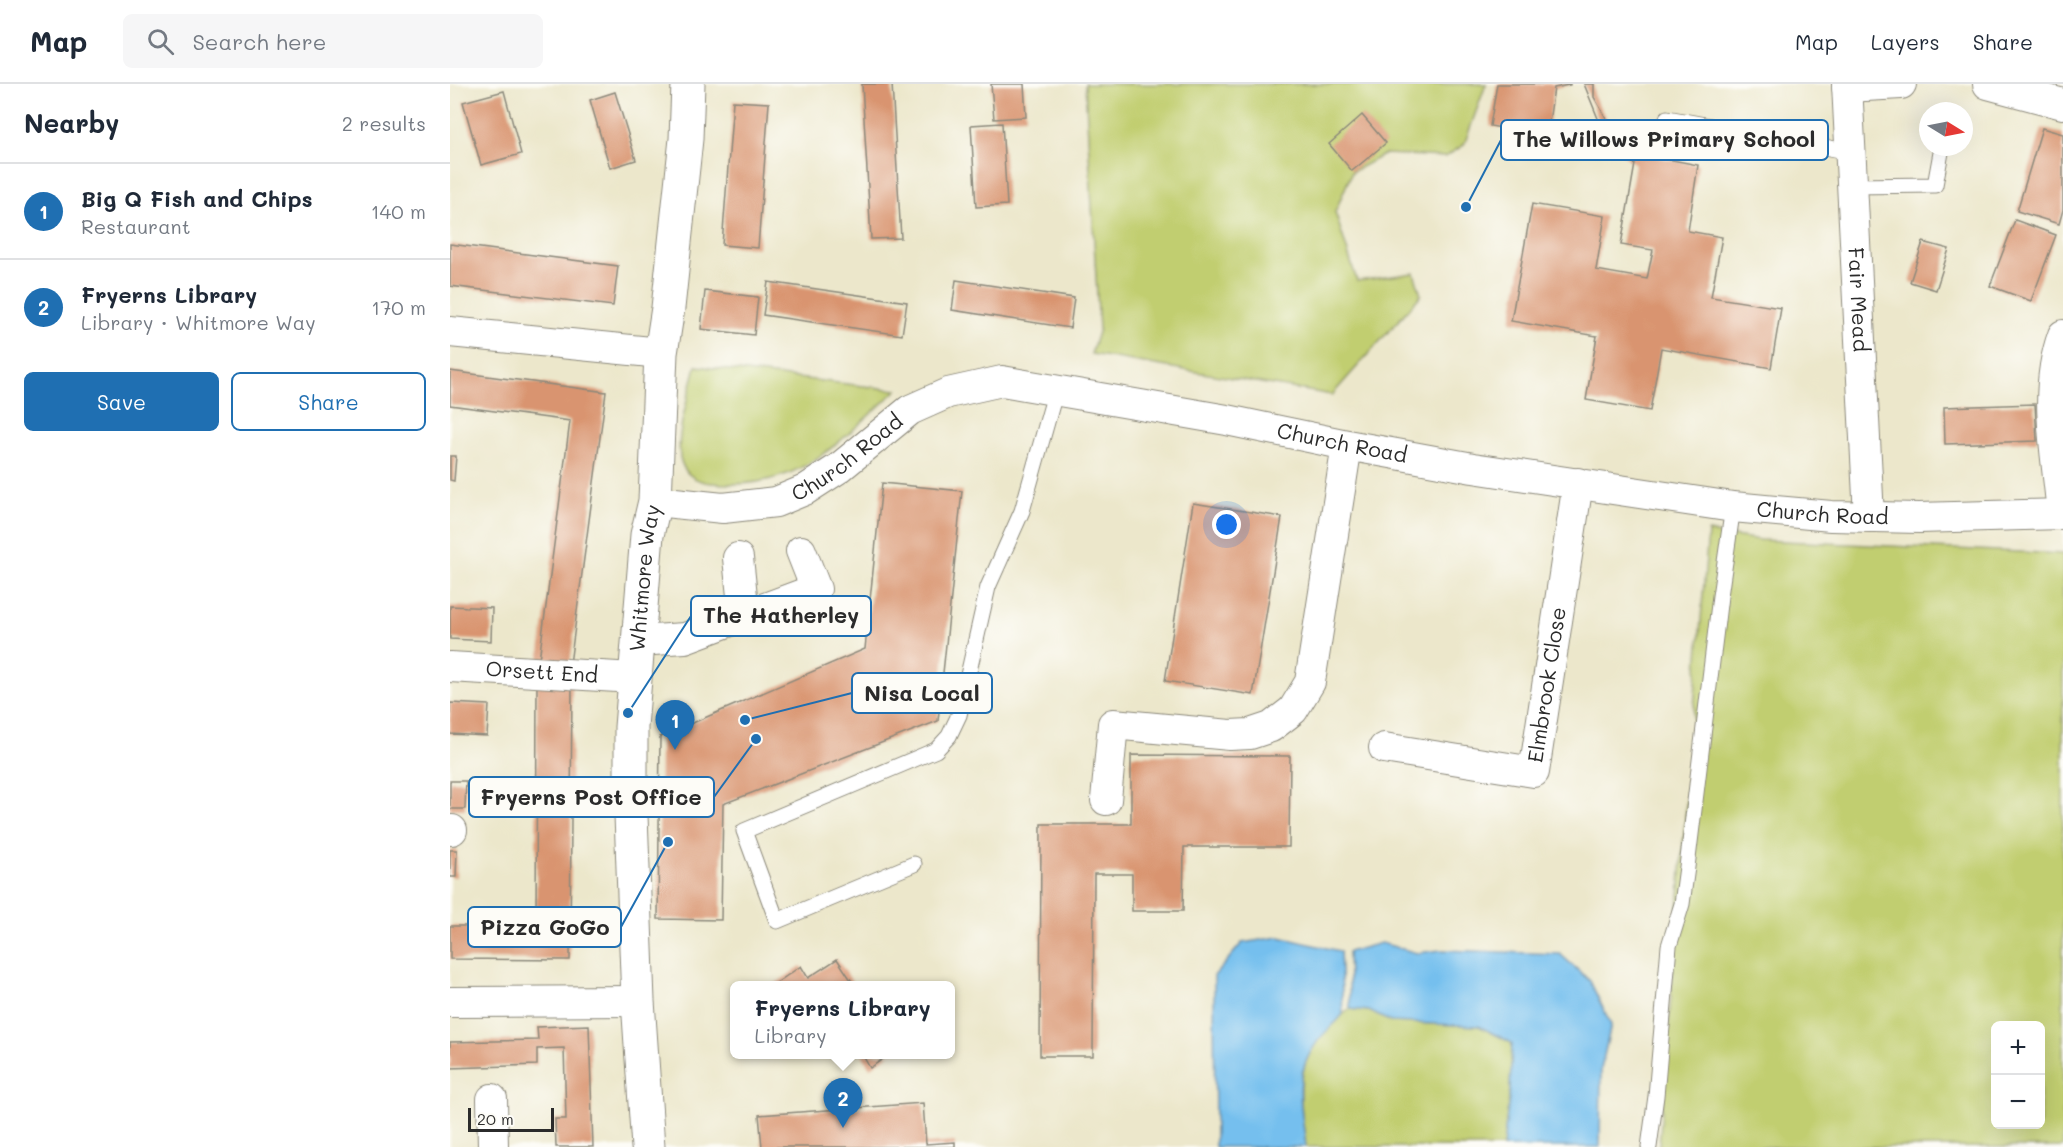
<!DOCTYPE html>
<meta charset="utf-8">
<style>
body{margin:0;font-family:Mali,sans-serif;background:#f6f6f7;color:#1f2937}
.controls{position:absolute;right:18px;bottom:18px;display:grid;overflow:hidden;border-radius:9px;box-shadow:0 6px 24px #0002}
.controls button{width:54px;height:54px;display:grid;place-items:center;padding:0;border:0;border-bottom:2px solid #e0e1e3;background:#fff;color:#1f2937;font:30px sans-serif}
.compass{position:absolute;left:1469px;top:18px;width:54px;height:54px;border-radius:50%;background:#fff;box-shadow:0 6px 24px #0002;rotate:100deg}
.scale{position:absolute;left:18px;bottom:15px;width:86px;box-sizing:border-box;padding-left:6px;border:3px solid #2b2b2b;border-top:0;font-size:16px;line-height:21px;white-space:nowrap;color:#2b2b2b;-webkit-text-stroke:4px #fdfcf7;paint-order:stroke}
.you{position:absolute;left:777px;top:441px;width:21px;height:21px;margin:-15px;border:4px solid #fff;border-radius:50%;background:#1a73e8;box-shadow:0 0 0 9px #1a73e833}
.badge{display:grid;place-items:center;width:39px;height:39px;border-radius:50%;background:#1f6fb2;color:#fff;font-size:20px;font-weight:700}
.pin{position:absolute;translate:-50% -50px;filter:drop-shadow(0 2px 3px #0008)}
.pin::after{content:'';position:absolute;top:32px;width:21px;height:18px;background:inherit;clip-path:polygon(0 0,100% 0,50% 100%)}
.popup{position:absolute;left:280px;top:897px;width:225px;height:78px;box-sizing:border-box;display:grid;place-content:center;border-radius:9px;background:#fff;filter:drop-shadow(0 2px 4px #0005);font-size:20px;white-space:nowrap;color:#747a83}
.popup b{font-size:22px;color:#1f2937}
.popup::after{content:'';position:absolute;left:50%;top:100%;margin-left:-12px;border:12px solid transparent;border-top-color:#fff}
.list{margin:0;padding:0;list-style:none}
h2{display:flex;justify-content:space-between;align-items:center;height:78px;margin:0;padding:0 24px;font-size:26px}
h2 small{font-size:20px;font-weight:400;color:#747a83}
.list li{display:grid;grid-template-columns:39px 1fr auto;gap:18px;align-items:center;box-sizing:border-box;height:96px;padding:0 24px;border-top:2px solid #e0e1e3}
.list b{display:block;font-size:22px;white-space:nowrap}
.list p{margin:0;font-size:20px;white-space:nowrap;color:#747a83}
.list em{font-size:20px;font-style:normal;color:#747a83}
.actions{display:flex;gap:12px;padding:18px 24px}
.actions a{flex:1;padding:14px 0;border:2px solid #1f6fb2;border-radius:9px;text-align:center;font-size:21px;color:#1f6fb2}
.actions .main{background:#1f6fb2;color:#fff}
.icon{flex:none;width:33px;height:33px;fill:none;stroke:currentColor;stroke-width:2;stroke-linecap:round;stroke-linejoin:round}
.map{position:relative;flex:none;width:1613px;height:1063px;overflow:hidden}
header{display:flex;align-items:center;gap:36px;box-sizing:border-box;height:84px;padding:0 30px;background:#fff;border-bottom:2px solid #e0e1e3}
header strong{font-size:28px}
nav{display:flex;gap:33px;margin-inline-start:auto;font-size:21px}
.search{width:420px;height:54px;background:#f6f6f7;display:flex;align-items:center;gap:15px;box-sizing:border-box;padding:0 21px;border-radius:9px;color:#747a83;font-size:22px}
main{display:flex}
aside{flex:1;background:#fff}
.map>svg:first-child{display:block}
</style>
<header>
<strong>Map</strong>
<div class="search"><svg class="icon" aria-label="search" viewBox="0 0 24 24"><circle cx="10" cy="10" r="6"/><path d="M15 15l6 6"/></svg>Search here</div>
<nav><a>Map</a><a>Layers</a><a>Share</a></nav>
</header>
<main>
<aside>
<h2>Nearby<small>2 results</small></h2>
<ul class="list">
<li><span class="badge">1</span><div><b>Big Q Fish and Chips</b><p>Restaurant</p></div><em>140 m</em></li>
<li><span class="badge">2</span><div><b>Fryerns Library</b><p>Library · Whitmore Way</p></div><em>170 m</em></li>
</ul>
<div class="actions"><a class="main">Save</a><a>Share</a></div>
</aside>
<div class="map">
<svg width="1613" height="1063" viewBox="0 0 1613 1063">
<rect width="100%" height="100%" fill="#fdfcf7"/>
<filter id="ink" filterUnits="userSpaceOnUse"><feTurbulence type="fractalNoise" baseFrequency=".0167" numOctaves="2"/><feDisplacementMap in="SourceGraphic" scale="12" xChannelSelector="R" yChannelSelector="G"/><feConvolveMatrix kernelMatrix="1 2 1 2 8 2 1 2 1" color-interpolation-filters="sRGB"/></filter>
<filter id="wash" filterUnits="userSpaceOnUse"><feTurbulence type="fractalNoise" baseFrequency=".008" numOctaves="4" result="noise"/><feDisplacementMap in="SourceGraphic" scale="24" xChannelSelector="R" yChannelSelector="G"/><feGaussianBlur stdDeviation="1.35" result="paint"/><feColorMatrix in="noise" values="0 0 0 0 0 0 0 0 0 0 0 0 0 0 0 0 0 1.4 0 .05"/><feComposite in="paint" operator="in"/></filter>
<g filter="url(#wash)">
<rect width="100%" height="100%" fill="#ece7cb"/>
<g fill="#c1ce70" stroke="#767c4e" stroke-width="1.5" fill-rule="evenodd">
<polygon points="635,0 1036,0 1014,61 995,73 935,70 902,88 885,128 907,197 964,189 971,211 882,311 641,270 649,245"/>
<path d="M246 282 447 306C387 359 349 408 262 399 246 398 233 390 230 373 226 347 240 308 246 282Z"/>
<path d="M1258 448 1310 456 1613 470V1063H1209ZM1546 942H1590V1040H1546Z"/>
<path d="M900 925 919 927 941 938 1029 942 1062 959 1060 1005 1053 1063H856C847 999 844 967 900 925Z"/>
</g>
<g fill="#74bfee" stroke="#50758c" stroke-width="1.5">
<path d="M829 853 890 867 893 930C886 940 875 947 867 958 841 993 852 1023 856 1063H765L764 892 792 859Z"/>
<polygon points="931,859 967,869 991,866 1110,870 1140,897 1161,941 1151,985 1150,1063 1053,1063 1060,1006 1062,959 1029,942 941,938 919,927 900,925 898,868"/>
</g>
<g id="blocks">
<g fill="#d99470">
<polygon points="412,0 442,0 451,154 421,155"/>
<polygon points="541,0 574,0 576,33 544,35"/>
<polygon points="1047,0 1120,0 1120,1 1104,4 1097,52 1040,42"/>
<polygon points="1134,0 1144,0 1144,13 1167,53 1182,68 1248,81 1238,147 1272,153 1261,213 1331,224 1321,284 1211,264 1200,327 1136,316 1147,252 1061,237 1082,120 1155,132 1146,186 1197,195 1203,166 1171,161 1185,80 1158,59"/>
<polygon points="54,7 71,70 31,81 13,18"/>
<polygon points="165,8 186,76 160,84 140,16"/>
<polygon points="283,17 319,19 308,164 272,161"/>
<polygon points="912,31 936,59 902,87 879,60"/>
<polygon points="552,39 557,121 526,123 521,41"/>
<polygon points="1592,44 1613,50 1613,126 1609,140 1567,127"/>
<polygon points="1565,136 1606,151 1581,217 1540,202"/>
<polygon points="1473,158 1499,165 1486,206 1460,198"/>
<polygon points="0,160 168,182 163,222 0,202"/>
<polygon points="506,196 624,214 620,244 502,226"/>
<polygon points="318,198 457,218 452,251 313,231"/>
<polygon points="255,207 308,213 304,251 251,245"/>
<polygon points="0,287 156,308 120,580 89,576 120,337 0,321"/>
<polygon points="1585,320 1587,357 1495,360 1494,323"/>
<polygon points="0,372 6,372 4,397 0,396"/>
<polygon points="432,399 512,407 488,637 273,720 271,836 208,835 210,653 415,565"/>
<polygon points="743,419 832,433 803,611 715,597"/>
<polygon points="0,522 42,524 41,557 0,555"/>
<polygon points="87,596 122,596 120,876 0,875 0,842 86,842"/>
<polygon points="0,619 39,621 37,652 0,650"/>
<polygon points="681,671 840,672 839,763 734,763 733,827 682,827 682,790 644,790 643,972 590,972 591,740 681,740"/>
<polygon points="0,697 16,697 15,725 0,725"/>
<polygon points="0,766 7,766 6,793 0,793"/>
<polygon points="387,875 405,902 322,902 351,882 358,894"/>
<polygon points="139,941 143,1063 106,1063 105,1035 116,1035 114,964 87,965 87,981 0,984 0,958 88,956 87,943"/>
<polygon points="412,970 440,970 420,984"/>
<polygon points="473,1019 476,1060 505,1058 505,1063 312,1063 309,1031"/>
</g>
</g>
</g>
<g filter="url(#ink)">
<use href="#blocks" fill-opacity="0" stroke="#8c897b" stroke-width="1.5"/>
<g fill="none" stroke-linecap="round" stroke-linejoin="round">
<g stroke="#8c897b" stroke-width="17">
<g id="service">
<polyline points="1217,34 1401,68"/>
<polyline points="1403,102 1485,101 1492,63"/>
<polyline points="464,780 327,837 294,747 486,666 499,652 509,631 538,503 572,427 606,306"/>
<polyline points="1199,1063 1206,1012 1219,862 1232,820 1237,783 1270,512 1283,423"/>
</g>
</g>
<g stroke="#8c897b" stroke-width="32">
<g id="minor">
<path id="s1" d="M1397 0 1419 433"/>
<polyline points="1538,0 1613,20"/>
<polyline points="1397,3 1451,0"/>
<polyline points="0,248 211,269"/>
<path id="s2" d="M205 417 273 424 326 418 355 406 389 384 460 326 498 309 552 297 777 336 897 361 1023 384 1283 423 1381 432 1469 434 1613 430"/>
<path d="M1612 430C1607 371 1592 308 1613 251"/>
<polyline points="288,474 294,531"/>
<polyline points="187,557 235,554 366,505 351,467"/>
<path id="s3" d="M0 583 184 594"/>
<path id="s4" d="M934 664 1084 688 1128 399"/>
<polyline points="656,716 663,640 780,651 800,650 821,643 843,626 860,598 897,361"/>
<polyline points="0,746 2,746"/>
<polyline points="0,918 188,917"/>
<polyline points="42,1015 43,1063"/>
</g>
</g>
<g stroke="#8c897b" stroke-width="35">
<g id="tertiary">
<path id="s5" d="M198 1063 188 917 181 731V643L197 451 205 417 211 269 218 224 236 55 238 0"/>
</g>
</g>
<use href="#service" stroke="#fff" stroke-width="15"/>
<use href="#minor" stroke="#fff" stroke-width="30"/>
<use href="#tertiary" stroke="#fff" stroke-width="33"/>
</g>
</g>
<g text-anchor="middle" stroke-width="4.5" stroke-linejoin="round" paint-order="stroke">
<g font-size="21" fill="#2b2b2b" stroke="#fdfcf7">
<text dy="7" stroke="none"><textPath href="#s1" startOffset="216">Fair Mead</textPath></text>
<text dy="7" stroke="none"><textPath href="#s2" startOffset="728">Church Road</textPath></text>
<text dy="7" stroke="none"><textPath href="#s2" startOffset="206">Church Road</textPath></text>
<text dy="7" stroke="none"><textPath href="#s2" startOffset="1214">Church Road</textPath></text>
<text dy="7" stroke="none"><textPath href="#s5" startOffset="570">Whitmore Way</textPath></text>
<text dy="7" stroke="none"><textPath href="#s3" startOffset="92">Orsett End</textPath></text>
<text dy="7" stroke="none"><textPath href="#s4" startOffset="240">Elmbrook Close</textPath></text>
</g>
</g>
<path fill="none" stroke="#1f6fb2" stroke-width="2" d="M1016 123L1051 56M178 629L241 532M295 636L402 609M306 655L264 713M218 758L171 843"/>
<g fill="#1f6fb2" stroke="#fdfcf7" stroke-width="2">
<circle cx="1016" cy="123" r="6"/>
<circle cx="178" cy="629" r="6"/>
<circle cx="295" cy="636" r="6"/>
<circle cx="306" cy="655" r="6"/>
<circle cx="218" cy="758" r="6"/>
</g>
<g fill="#fdfcf7" stroke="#1f6fb2" stroke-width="2">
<rect x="1051" y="36" width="327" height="40" rx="6"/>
<rect x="241" y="512" width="180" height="40" rx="6"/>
<rect x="402" y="589" width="140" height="40" rx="6"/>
<rect x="19" y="693" width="245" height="40" rx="6"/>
<rect x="18" y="823" width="153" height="40" rx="6"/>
</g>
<g font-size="22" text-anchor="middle" font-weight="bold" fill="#2b2b2b">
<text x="1214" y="63">The Willows Primary School</text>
<text x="331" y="539">The Hatherley</text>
<text x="472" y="617">Nisa Local</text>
<text x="141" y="721">Fryerns Post Office</text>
<text x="95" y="851">Pizza GoGo</text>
</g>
</svg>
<div class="controls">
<button>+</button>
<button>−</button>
</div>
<svg class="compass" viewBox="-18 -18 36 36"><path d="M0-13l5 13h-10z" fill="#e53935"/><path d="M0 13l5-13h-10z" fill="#747a83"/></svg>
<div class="scale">20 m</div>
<div class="you"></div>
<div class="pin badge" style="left:225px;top:666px">1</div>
<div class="pin badge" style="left:393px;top:1044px">2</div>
<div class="popup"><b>Fryerns Library</b>Library</div>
</div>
</main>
